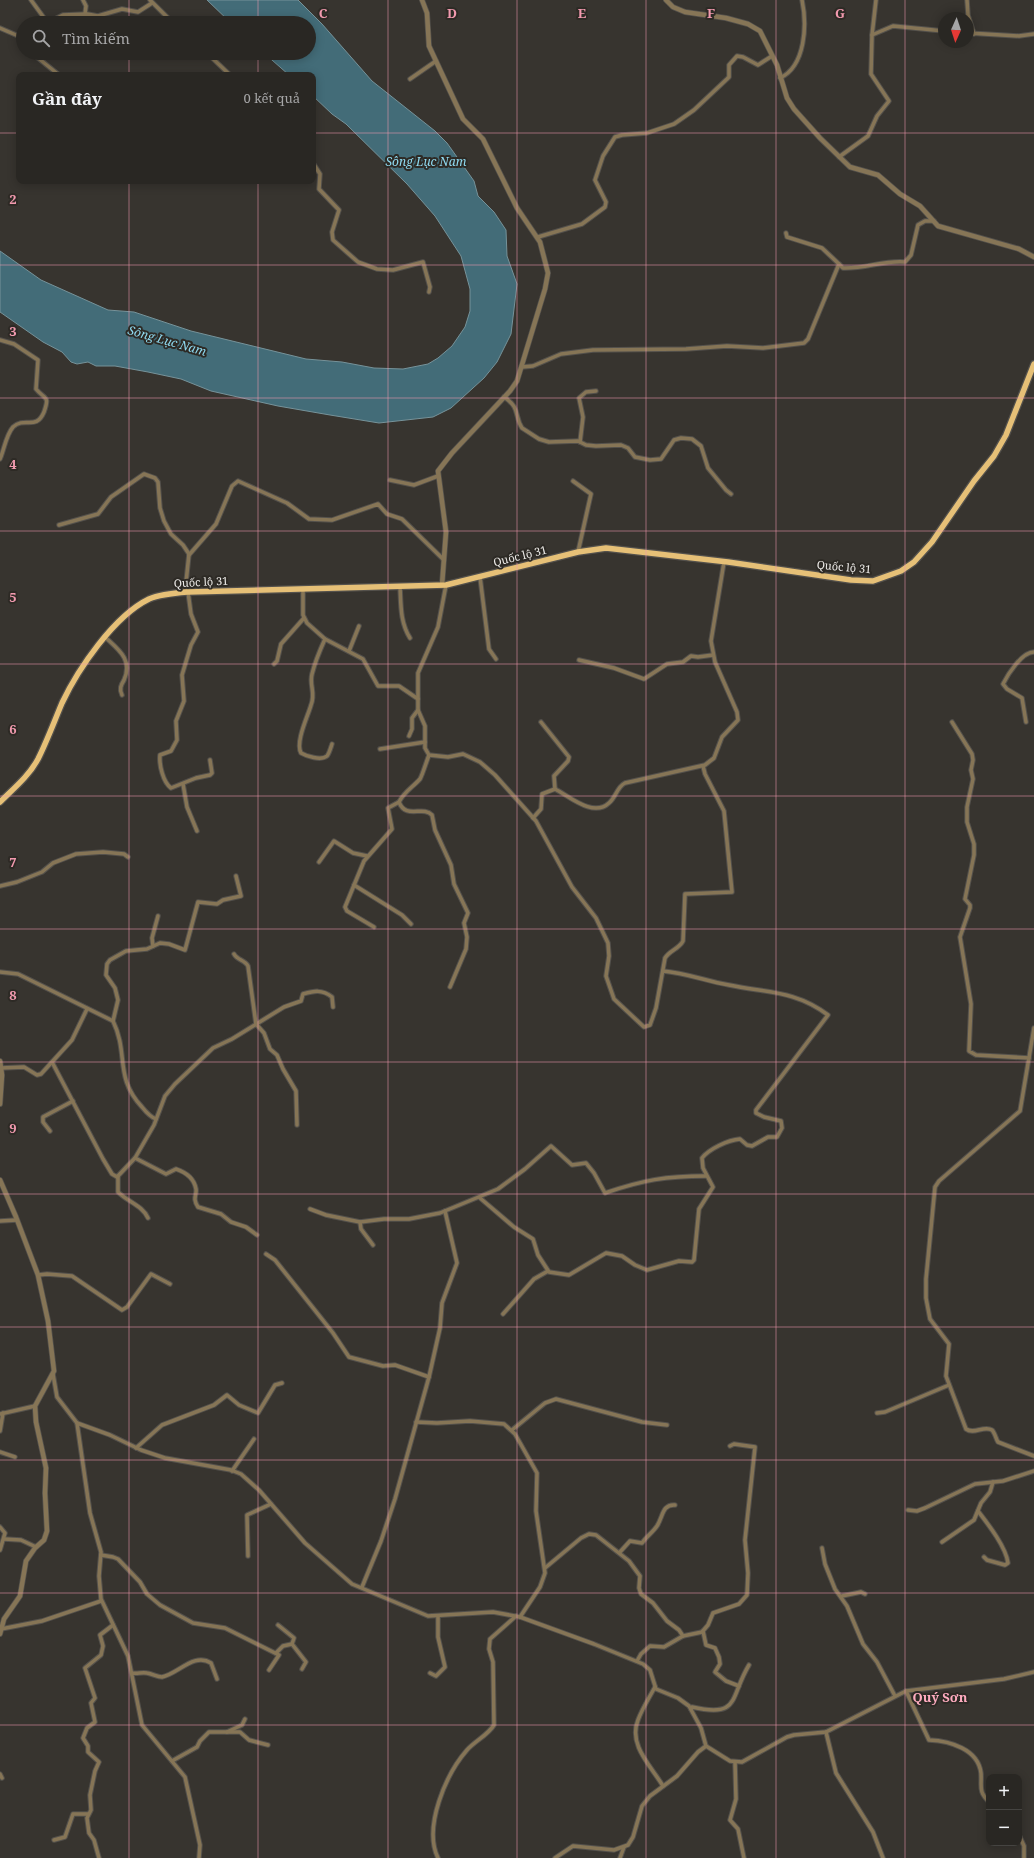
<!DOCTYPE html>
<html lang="vi">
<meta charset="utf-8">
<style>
body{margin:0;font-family:"Noto Serif",serif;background:#353330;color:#f1f3f6}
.controls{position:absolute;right:12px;bottom:12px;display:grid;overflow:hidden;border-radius:8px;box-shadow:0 2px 10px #0003}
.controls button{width:36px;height:36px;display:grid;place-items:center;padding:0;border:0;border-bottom:1px solid #454441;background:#292723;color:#f1f3f6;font:20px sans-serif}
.compass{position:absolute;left:938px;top:12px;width:36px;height:36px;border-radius:50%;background:#292723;box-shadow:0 2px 10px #0003;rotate:183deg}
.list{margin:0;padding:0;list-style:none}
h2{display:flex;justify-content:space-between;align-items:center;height:52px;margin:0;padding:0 16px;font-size:17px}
h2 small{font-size:13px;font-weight:400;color:#a5a5a6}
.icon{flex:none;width:22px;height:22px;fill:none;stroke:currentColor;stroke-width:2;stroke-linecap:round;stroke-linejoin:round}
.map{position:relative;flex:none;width:1034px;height:1858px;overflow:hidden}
.search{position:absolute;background:#292723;box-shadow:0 2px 10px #0003;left:16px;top:16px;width:300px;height:44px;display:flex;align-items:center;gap:10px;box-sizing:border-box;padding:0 14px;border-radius:22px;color:#a5a5a6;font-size:15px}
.panel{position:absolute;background:#292723;box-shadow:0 2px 10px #0003;left:16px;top:72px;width:300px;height:112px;border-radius:8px}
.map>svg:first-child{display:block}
</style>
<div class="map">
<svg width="1034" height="1858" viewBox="0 0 1034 1858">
<rect width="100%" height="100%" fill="#37342f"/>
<polygon fill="#436c78" stroke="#769299" points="207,0 298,0 322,24 372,81 435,131 447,143 474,181 478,196 494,212 506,230 507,256 517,284 511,334 497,362 484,378 451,408 433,417 379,423 330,415 278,406 211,391 181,379 148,372 115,366 96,366 88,362 77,364 71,362 62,352 43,342 0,312 0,251 41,280 108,310 134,312 191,331 306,359 342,362 374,368 403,369 428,364 438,358 452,346 465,327 470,311 470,289 461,256 435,216 407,184 346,124 332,114 313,96 313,75 289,75 264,53 309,53 309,23 231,23"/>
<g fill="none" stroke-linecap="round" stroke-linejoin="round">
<g stroke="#54514c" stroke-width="5.5">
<g id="minor">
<polyline points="31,0 47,22"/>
<polyline points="83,0 86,6 85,14"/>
<polyline points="150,0 173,23"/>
<polyline points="967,0 968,15 974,34"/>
<polyline points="47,23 63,15 87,14 98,16 122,9 138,12 152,3"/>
<polyline points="0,28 23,38"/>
<polyline points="968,33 1019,36 1034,34"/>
<polyline points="872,35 876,0"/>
<polyline points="32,53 59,75"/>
<polyline points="207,53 230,75"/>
<path d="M780 78C806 66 807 24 802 0"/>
<polyline points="410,79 436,61"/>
<polyline points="839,157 868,136 877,116 889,101 871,74 872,35 893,26 944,31"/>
<polyline points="313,163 320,174 319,189 339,210 332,232 333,240 358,262 377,269 393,270 423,262 430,287 429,292"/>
<polyline points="786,233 787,237 822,248 839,264"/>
<polyline points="538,237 582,224 605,207 606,202 595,180 603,156 615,137 622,135 647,133 674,124 694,110 727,79 729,77 729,65 737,56 743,57 758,65 772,56"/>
<path d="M0 340 14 344 38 360 36 389C45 400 50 395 44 412 36 431 25 416 13 427 6 435 4 450 0 459"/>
<path d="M522 367 533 366 561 354 593 350 686 349 727 346 763 348 804 343 808 339 839 264 843 268C865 269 884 260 905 262L911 255 918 225 925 221H934"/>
<path d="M504 397C521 408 514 416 522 428L539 439 549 442 578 441 586 445 596 446 621 445 628 448 635 457 650 460 661 459 674 440 681 438 692 439 701 446 708 468 726 490 731 494"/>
<polyline points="580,442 583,417 579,398 586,392 596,391"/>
<polyline points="390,480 414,485 438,476"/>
<polyline points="573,481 591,494 578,552"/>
<polyline points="59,525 98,514 111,497 144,474 155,478 158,482 160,508 164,521 171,534 183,545 189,554 185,592"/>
<polyline points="189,555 216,524 232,486 238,481 287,503 309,519 332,520 378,504 387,514 402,519 444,560"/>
<polyline points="480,577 489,649 496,659"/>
<path d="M446 585 438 627 418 673V710L425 726V748L429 755 448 757 463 754 480 762 495 775 536 821 572 887 596 918 608 943 609 956 606 976 614 999 644 1027 650 1025 656 1008 665 958C670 950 679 949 683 941L685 894 732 892 724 811 705 774 703 766"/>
<path d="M400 586C401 605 400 622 410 638"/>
<polyline points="303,589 303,615 307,623 325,639 363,659 378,686 399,686 418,699"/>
<path d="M188 592 191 614 198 632 191 645 182 675 184 701 176 721 177 740 171 751 160 755C159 765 163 782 171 788L196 778 210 775 212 773 210 760"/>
<path d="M106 638C119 650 133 660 124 680 121 685 119 689 122 695"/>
<path d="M325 639C320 650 315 662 312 674 309 685 316 693 311 705 308 716 295 742 301 753 306 756 321 761 327 756 329 754 331 747 332 744"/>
<polyline points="349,651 359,626"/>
<polyline points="579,660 614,668 644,679 667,664 683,662 691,656 698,657 713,655"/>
<polyline points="274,664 277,661 281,644 304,618"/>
<polyline points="541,722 569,757 568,761 554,776 555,789"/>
<polyline points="952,722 972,754 973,760 971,770 973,779 967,807 967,822 974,844 974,855 965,899 970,905 970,908 960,937 971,1004 969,1051 976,1055 1029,1058"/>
<path d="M1026 722 1022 698 1007 689 1003 684C1008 674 1022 652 1034 652"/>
<polyline points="409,736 412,729 412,718 418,710"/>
<polyline points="380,749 425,742"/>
<path d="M429 755C427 760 422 776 420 779 413 787 404 792 399 802 406 820 423 805 432 815L435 830 451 865 454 884 468 913 464 923 467 937 466 949 450 987"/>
<polyline points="183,784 187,807 197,831"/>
<path d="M533 818 541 809 542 794 555 789C569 796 593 818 609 803 616 797 617 787 625 783L705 765 714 758 722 737 738 720 737 712 715 662 711 641 724 562"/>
<polyline points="319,862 334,841 353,853 367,856"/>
<polyline points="354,885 402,915 411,924"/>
<polyline points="0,886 17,882 42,872 53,863 76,854 103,852 124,854 128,857"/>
<polyline points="374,927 347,911 345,907 364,861 392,829 388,808 399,802"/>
<polyline points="153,946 152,938 158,916"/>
<path d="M234 954C237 960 245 960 248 966L256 1024 264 1033 270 1049 277 1055 283 1069 296 1091 297 1125"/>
<path d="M0 972 18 974 113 1021C129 1054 114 1077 142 1107 146 1112 150 1117 156 1119"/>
<polyline points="113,1021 118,1000 115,988 106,975 107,964 110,960 126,951 147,949 160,943 169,944 185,950 198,902 217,904 223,900 241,896 236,876"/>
<path d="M1034 1028 1020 1111 939 1181 935 1187 926 1279V1298L930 1319 949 1344 946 1376 966 1429C974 1435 984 1425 992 1430 995 1433 996 1439 998 1442L1034 1456"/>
<path d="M52 1062 103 1159 112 1174 117 1177 135 1158 154 1125 165 1096 175 1084 213 1048 232 1039 284 1007 301 1001 303 994C314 991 322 989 332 997L333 1007"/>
<polyline points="1,1068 24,1067 37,1075 41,1074 72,1040 87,1009"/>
<polyline points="50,1131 43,1122 43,1117 73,1101"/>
<path d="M135 1158 166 1174 176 1169C185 1172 194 1178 196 1189 197 1195 192 1198 198 1207L221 1214 231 1222 246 1227 257 1235"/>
<path d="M118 1176V1192C128 1202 143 1206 148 1218"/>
<path d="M480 1198 514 1227 533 1239 538 1255 549 1272 569 1275 606 1253 622 1256 635 1265 647 1270 679 1261 692 1262 694 1260 699 1209 713 1187 703 1168 702 1158C709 1149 728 1140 740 1139L747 1145 752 1146 768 1137H777L782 1128 781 1121 764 1117 756 1113V1110L828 1015C795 990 766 993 729 985 706 981 686 973 663 971"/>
<path d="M310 1209 326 1215 360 1222 384 1219H409L440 1213 498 1189 525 1169 551 1146 572 1165 586 1163 594 1173 605 1193C643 1180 666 1176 706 1176"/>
<polyline points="0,1221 17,1220"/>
<polyline points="360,1222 361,1229 373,1245"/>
<polyline points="266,1254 275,1260 333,1333 349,1357 383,1366 395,1365 429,1377"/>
<polyline points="38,1275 47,1274 72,1276 122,1310 127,1307 151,1274 170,1284"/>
<polyline points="503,1314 534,1279 548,1271"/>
<polyline points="53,1374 57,1397 77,1423 110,1435 141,1450 165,1458 231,1470 241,1474 259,1490 305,1543 352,1584 428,1616 493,1612 520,1617 594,1644 643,1664 650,1670 656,1689 678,1698 689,1706 701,1728 706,1746 730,1761 742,1762 787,1737 794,1735 826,1732 906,1691 1004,1679 1034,1672"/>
<polyline points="877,1413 885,1412 949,1385"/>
<polyline points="0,1414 35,1406"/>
<polyline points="416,1422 437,1423 470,1421 504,1424 515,1434 537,1473 536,1511 545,1573 540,1587 520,1617"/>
<polyline points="77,1423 90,1513 101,1552 99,1576 101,1599 128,1656 142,1725 185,1777 200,1845 199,1858"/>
<polyline points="512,1430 545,1403 556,1399 642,1422 667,1425"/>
<polyline points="0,1431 3,1413"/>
<polyline points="136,1448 162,1425 214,1405 227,1395 239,1405 258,1413 275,1385 282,1383"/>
<polyline points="0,1452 15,1457"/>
<polyline points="232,1471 254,1439"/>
<polyline points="908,1510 917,1511 925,1508 975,1484 1003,1481 1034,1471"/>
<path d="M978 1511C988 1524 1006 1547 1008 1563L1005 1565 987 1560 984 1557"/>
<polyline points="0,1527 5,1533 0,1550"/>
<polyline points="4,1539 21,1540 36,1547"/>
<polyline points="942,1542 974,1520 981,1503 990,1492 993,1482"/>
<polyline points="822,1548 825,1564 835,1589 847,1606 863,1644 877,1662 895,1696"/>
<path d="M620 1552 630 1541 642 1543C646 1537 653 1532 657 1526 663 1517 662 1504 675 1505"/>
<polyline points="101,1555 113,1557 118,1559 140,1582 147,1594 160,1605 193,1623 225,1628 279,1655 269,1670"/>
<polyline points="248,1556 247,1515 271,1504"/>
<polyline points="545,1568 581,1538 589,1534 596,1535 629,1561 640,1576 639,1588 641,1594 653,1603 667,1621 679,1630 683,1636"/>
<polyline points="362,1587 381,1541 395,1499 429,1377 440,1328 442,1303 457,1263 445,1211"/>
<polyline points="842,1596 861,1592 865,1594"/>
<polyline points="278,1625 294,1638 292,1644"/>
<polyline points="1,1629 42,1621 101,1601"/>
<polyline points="703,1631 706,1645 715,1648 719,1657 720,1664 715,1672 726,1681 739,1686"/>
<polyline points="276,1653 283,1646 292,1644 306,1662 302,1669"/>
<polyline points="637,1661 641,1654 650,1646 664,1647 683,1636 702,1632 708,1625 713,1613 739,1604 747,1595 748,1573 745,1540 755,1447 734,1444 730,1446"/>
<path d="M132 1673C137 1674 142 1672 147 1673 153 1674 157 1677 162 1677 178 1674 194 1652 211 1663L217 1679"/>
<polyline points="430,1673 436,1676 445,1667 438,1637 438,1616"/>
<path d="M655 1687C649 1698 642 1709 638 1720 628 1745 651 1766 663 1786"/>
<path d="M906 1691 929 1740C950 1741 978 1749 981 1773 982 1787 978 1791 989 1802"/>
<path d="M691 1709 692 1707C741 1718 729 1698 749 1665"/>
<polyline points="227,1732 242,1725 245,1719"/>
<polyline points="826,1732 836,1773 873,1832 883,1858"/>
<polyline points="172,1761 197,1747 200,1741 209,1732 240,1732 249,1740 268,1745"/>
<polyline points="735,1762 736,1799 730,1820 738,1829 744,1858"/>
<polyline points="0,1774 2,1778"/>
<polyline points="1019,1835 1024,1846 1024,1858"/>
<polyline points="54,1840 65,1837 73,1814 88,1814"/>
<polyline points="99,1858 94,1840 89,1833 87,1818 91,1810 90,1795 95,1771 99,1762 88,1752 88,1746 83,1738 87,1728 95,1722 91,1703 95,1698 85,1668 101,1655 103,1646 100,1635 113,1625"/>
<path d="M438 1858C423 1827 446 1774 467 1750 475 1741 488 1735 494 1725L493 1662 489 1649 490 1639 516 1616"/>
<polyline points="555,1858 573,1846 614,1850 628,1845 633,1837 642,1806 650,1796 677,1776 698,1752 706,1746"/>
<polyline points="620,1858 624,1847"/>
</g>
</g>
<g stroke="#54514c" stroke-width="6">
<g id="tertiary">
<polyline points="422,0 427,13 429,46 463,119 483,139 517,208 540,242 548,273 545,289 517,381 510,391 452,453 438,471 446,532 442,585"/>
<polyline points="666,0 673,7 685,12 726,18 748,24 760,31 777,65 787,98 794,109 820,138 850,167 878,175 900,194 920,206 938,226 1019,249 1034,257"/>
<polyline points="0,1061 2,1075 0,1104"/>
<polyline points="0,1180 16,1217 38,1275 48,1321 54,1371 35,1406 36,1422 46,1468 45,1493 47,1531 44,1540 35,1548 26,1561 20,1596 4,1619 0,1634"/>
</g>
</g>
<g stroke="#54514c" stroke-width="8">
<path id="trunk" d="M0 802C13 789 29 776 38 759 47 741 54 722 62 703 78 669 114 616 149 599 161 594 175 593 188 592L446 585 578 552 606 548 728 562 851 580 873 581 901 571 914 562 932 542 974 481 994 456 1006 435 1034 364"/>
</g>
<use href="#minor" stroke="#867556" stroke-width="3.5"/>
<use href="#tertiary" stroke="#867556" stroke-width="4.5"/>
<use href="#trunk" stroke="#e6c077" stroke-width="5.5"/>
</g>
<path fill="none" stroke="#f29aaf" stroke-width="1" stroke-opacity="0.55" d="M129 0V23M258 0V23M388 0V1858M517 0V1858M646 0V1858M776 0V1858M905 0V1858M129 53V75M258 53V75M0 133H19M313 133H1034M129 181V1858M258 181V1858M0 265H1034M0 398H1034M0 531H1034M0 664H1034M0 796H1034M0 929H1034M0 1062H1034M0 1194H1034M0 1327H1034M0 1460H1034M0 1593H1034M0 1725H1034"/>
<g text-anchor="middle" stroke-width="4" stroke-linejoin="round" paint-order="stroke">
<g font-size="11" fill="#eceae7" stroke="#2d2a25">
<text transform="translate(520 556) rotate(-14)" y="4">Quốc lộ 31</text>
<text transform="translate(844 567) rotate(5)" y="4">Quốc lộ 31</text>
<text transform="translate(201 582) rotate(-3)" y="4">Quốc lộ 31</text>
</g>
<g font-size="12" font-style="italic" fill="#8fdaf0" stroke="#2d2a25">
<text x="426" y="166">Sông Lục Nam</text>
<text transform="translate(167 341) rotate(16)" y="4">Sông Lục Nam</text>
</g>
<g font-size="13" font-weight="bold" fill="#feabbf" stroke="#2d2a25">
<text x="940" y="1702">Quý Sơn</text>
</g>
</g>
<g font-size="13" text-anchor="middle" font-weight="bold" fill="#f29aaf" stroke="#2d2a25" stroke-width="4" stroke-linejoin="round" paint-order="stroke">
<text x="323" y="18">C</text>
<text x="452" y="18">D</text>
<text x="582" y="18">E</text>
<text x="711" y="18">F</text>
<text x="840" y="18">G</text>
<text x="13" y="204">2</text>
<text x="13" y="336">3</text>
<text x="13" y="469">4</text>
<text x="13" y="602">5</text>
<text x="13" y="734">6</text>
<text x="13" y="867">7</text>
<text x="13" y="1000">8</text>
<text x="13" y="1133">9</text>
</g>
</svg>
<div class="controls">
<button>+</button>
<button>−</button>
</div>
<svg class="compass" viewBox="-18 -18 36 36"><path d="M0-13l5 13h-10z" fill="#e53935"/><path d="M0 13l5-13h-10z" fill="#a5a5a6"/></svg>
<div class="search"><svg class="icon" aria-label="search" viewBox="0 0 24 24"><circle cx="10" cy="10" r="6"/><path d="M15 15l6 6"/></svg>Tìm kiếm</div>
<section class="panel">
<h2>Gần đây<small>0 kết quả</small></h2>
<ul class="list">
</ul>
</section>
</div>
